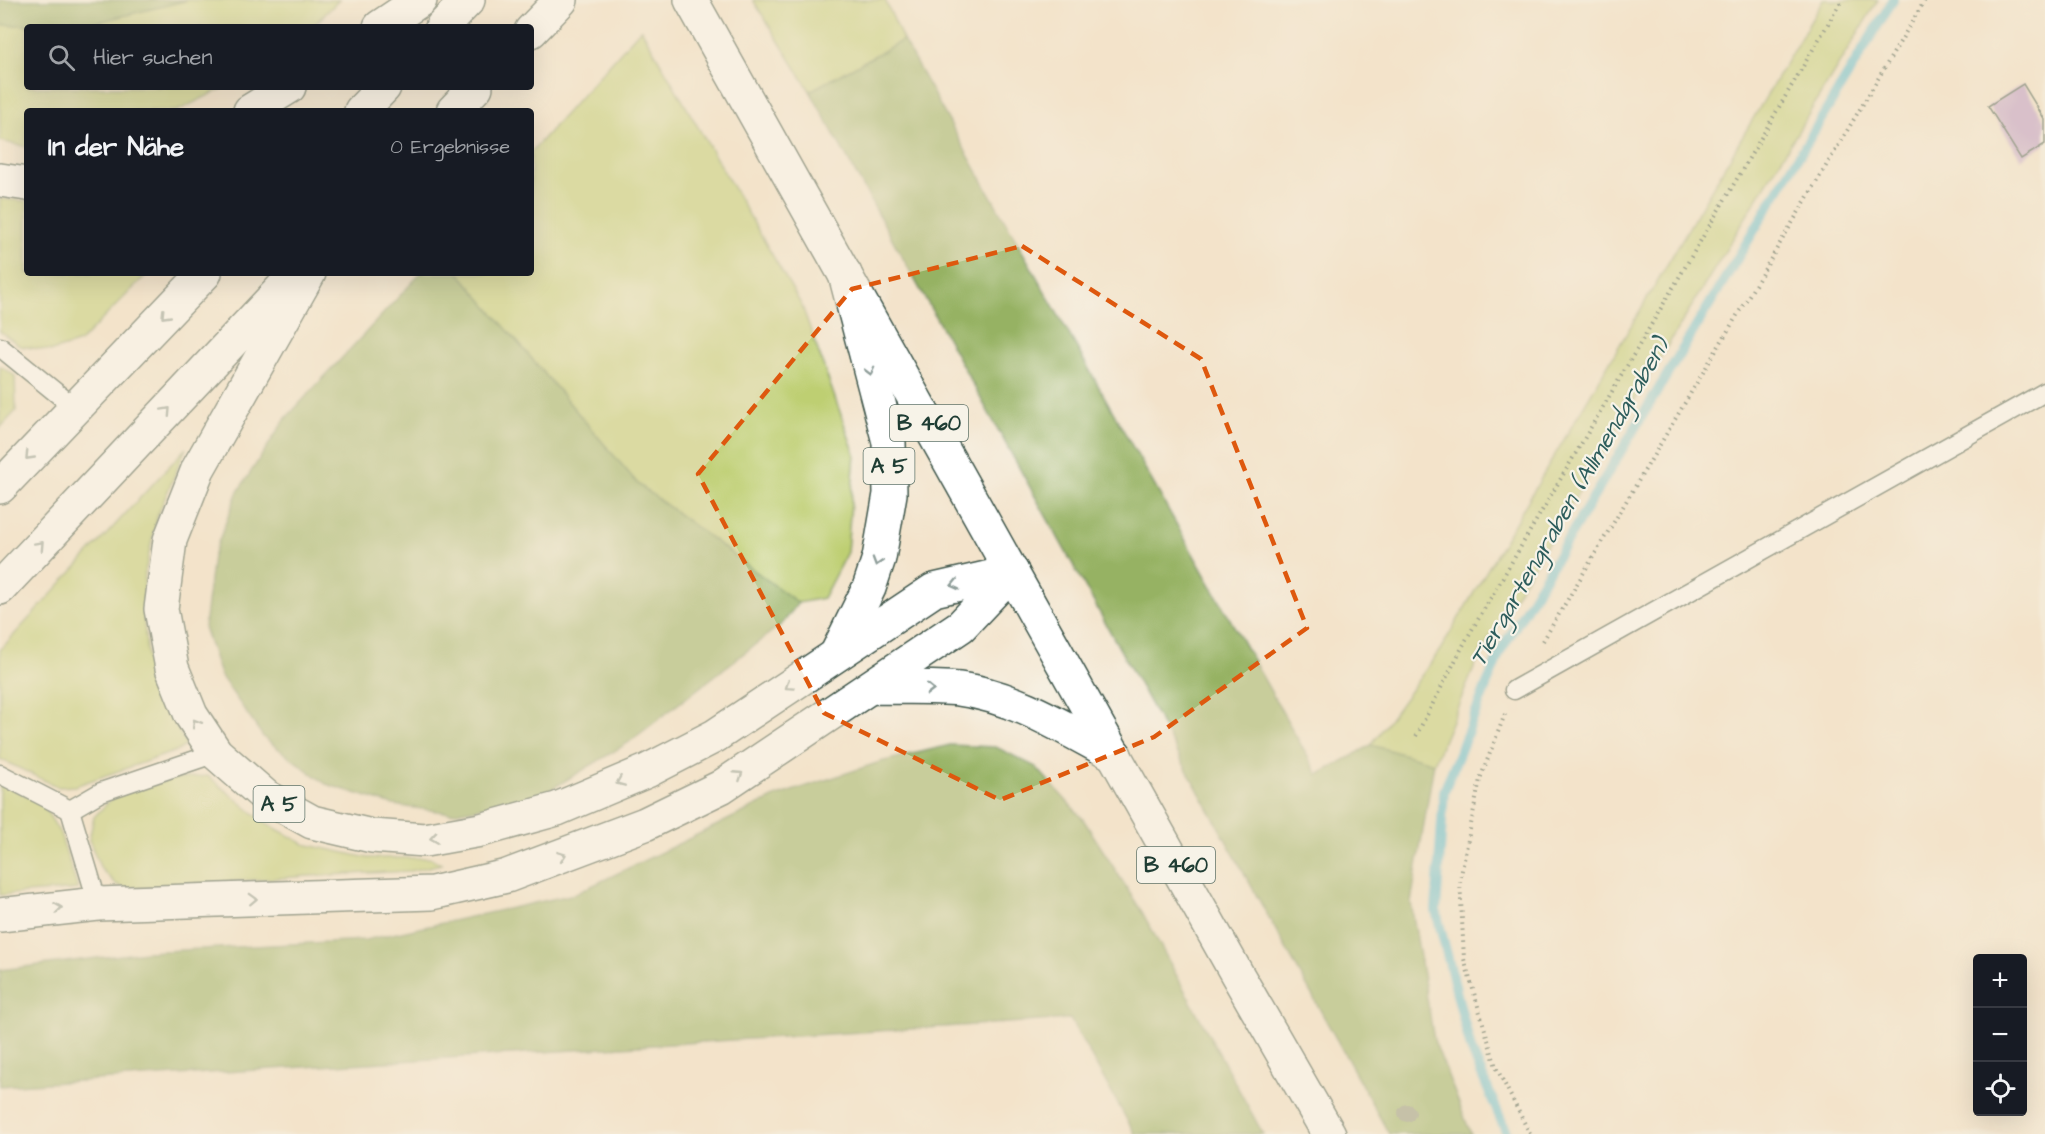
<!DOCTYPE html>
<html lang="de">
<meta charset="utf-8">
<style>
body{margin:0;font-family:"Architects Daughter",sans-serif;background:#242831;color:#f1f3f6}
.controls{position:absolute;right:18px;bottom:18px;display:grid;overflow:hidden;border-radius:6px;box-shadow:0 6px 24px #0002}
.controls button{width:54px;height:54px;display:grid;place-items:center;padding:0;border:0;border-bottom:2px solid #363941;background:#171b24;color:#f1f3f6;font:30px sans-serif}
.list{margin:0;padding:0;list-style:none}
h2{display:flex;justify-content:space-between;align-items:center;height:78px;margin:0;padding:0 24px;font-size:26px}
h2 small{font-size:20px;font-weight:400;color:#9ea1a6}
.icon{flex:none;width:33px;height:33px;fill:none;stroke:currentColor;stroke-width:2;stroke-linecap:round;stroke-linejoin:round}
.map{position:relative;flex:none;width:2045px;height:1134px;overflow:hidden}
.search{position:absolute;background:#171b24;box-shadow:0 6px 24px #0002;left:24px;top:24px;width:510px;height:66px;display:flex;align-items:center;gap:15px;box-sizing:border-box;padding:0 21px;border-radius:6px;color:#9ea1a6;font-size:22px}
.panel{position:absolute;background:#171b24;box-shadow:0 6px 24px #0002;left:24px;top:108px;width:510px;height:168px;border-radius:6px}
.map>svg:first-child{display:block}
</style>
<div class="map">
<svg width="2045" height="1134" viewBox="0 0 2045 1134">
<rect width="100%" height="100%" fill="#f7f3e8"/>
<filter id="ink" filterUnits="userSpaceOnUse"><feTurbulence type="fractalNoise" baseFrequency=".0167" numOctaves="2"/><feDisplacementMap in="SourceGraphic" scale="12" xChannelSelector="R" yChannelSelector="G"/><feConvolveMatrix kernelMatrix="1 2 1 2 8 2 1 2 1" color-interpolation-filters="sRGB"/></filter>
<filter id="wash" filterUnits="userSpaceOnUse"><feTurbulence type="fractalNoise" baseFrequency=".008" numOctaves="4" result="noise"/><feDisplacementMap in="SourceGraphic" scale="24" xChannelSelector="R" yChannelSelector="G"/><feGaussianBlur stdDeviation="1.35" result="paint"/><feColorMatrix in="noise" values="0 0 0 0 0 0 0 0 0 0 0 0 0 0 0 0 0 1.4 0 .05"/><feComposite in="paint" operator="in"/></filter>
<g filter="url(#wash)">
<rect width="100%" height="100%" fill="#f3e3cb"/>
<g fill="#becf72" stroke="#6e8653" stroke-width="1.5">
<polygon points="188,0 339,0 312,27 27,27 27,87 225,87 177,111 27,111 27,147 0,141 0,25 81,26"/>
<polygon points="753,0 885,0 903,40 810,91"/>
<polygon points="1823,0 1878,0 1480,654 1434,763 1371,745 1440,650"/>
<polygon points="641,29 802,306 855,454 847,552 823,598 798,603 638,484 459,273 531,273 531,152"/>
<polygon points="0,199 27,201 27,273 148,273 80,342 52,351 20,346 0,331"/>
<polygon points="0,366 15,376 16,411 0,428"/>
<polygon points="186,448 157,517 145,572 143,610 147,656 163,701 186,745 179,750 75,786 58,787 0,759 0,650"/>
<polygon points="208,776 264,822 304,844 368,858 431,858 441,864 411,871 309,876 129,889 117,885 101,869 89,840 94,817 115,795 172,779"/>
<polygon points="0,783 41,802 60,833 78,889 0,895"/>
</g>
<g fill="#96b264" stroke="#5a784c" stroke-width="1.5">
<polygon points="0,0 188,0 81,26 0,25"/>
<polygon points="903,40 1318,775 1371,745 1434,763 1411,903 1434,1040 1471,1134 1389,1134 810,91"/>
<polygon points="421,273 459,273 638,484 798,603 783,623 628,743 540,796 451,813 393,805 326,784 264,738 220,675 204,627 213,556 237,493 286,418"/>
<polygon points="950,745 996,747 1036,767 1083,819 1142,912 1263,1134 1135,1134 1070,1019 0,1086 0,970 146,952 365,940 575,894 777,796 880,762"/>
</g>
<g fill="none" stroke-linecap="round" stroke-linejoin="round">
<polyline stroke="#58bdd6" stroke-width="10" points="1507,1134 1471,1049 1436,911 1444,791 1500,652 1893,0"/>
</g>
<g id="blocks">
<polygon fill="#ba96ca" points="2023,84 2045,120 2045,144 2021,159 1988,106"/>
</g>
</g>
<g filter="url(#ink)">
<use href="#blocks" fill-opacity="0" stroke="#3f564b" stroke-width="1.5"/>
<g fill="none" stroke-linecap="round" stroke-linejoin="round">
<g stroke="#3f564b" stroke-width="21">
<g id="lane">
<polyline points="0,347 75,408"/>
<polyline points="1514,690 2045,392"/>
<polyline points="0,774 70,810 101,792 216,753"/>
<polyline points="70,810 98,904"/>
</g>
</g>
<g stroke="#3f564b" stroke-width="36">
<polyline id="primary" points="691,0 1238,976 1329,1134"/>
</g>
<g stroke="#3f564b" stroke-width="36">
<g id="highway">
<polyline points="380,27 420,0"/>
<polyline points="442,27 468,0"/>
<polyline points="531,31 561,0"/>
<polyline points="250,111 289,87"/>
<polyline points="361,111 384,87"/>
<polyline points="453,111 476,87"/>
<polyline points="0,180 27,184"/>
<polyline points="309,273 198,469 170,540 161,609 172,668 191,715 216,753 265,796 312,822 372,836 425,840 481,830 557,809 647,771 715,736 934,590 1012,572"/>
<polyline points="0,487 205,273"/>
<polyline points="0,588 291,279"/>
<polyline points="837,653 869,588 879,558 890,494 889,442 845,274"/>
<path d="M872 687C900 688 930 686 959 689 1015 696 1066 729 1115 755"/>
<polyline points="0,915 98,904 432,893 507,876 645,824 721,787 961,626 1012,572"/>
</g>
</g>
<g stroke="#3f564b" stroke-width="4" stroke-dasharray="1.5 4.5" stroke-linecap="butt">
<polyline points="1543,641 1925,0"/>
<polyline points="1505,714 1480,779 1460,880 1464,959 1496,1067 1530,1134"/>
<polyline points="1416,736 1466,640 1842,0"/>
</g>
<use href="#lane" stroke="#fff" stroke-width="18"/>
<use href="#primary" stroke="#fff" stroke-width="33"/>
<use href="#highway" stroke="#fff" stroke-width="33"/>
</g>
<circle fill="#90987f" cx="1407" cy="1113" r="9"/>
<defs><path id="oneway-chevron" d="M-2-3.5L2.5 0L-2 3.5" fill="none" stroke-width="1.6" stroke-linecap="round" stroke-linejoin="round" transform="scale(1.5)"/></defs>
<g stroke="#8f9e9a">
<use href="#oneway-chevron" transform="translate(165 315) rotate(134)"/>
<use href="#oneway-chevron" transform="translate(870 371) rotate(75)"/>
<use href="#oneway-chevron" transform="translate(167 411) rotate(-47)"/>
<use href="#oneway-chevron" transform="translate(29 456) rotate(134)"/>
<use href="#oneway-chevron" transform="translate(40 545) rotate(-47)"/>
<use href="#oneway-chevron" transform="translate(877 562) rotate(107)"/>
<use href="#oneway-chevron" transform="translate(955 585) rotate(167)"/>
<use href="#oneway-chevron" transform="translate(789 686) rotate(146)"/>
<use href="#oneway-chevron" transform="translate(930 689) rotate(1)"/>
<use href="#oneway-chevron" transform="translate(196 723) rotate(-122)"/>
<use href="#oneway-chevron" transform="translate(739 775) rotate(-33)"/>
<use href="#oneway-chevron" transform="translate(620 782) rotate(157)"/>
<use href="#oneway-chevron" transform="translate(434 838) rotate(172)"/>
<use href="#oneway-chevron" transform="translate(562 856) rotate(-20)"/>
<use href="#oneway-chevron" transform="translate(253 899) rotate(-2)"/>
<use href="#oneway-chevron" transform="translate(58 908) rotate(-7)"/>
</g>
</g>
<path d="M0 0H2045V1134H0ZM1022 246 1201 359 1307 628 1154 737 1000 800 824 713 698 474 852 289Z" fill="#f3e3cb" fill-opacity=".55" fill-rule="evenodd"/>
<path fill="none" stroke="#de580e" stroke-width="4.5" stroke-dasharray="12 8" stroke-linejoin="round" d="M1022 246 1201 359 1307 628 1154 737 1000 800 824 713 698 474 852 289Z"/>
<g text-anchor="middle" stroke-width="4.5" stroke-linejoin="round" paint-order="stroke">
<g fill="#f7f3e8" stroke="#60746a" stroke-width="1.5">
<rect x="890" y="405" width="78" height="36" rx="4.5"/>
<rect x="863.5" y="448" width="51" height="36" rx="4.5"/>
<rect x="253.5" y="786" width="51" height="36" rx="4.5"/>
<rect x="1137" y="847" width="78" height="36" rx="4.5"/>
</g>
<g font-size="21" font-weight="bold" fill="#1f3d34">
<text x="929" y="430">B 460</text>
<text x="889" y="473">A 5</text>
<text x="279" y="811">A 5</text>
<text x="1176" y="872">B 460</text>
</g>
<g font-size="24" font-style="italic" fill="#2d5d5c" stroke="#f7f3e8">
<text transform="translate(1569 502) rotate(-60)" y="8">Tiergartengraben (Allmendgraben)</text>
</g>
</g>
</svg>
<div class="controls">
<button>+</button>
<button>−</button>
<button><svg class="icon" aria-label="locate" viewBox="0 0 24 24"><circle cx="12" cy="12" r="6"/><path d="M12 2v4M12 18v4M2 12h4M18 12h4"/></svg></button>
</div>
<div class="search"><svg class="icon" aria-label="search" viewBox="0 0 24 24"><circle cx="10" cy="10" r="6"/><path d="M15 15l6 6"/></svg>Hier suchen</div>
<section class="panel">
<h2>In der Nähe<small>0 Ergebnisse</small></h2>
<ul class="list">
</ul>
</section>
</div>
